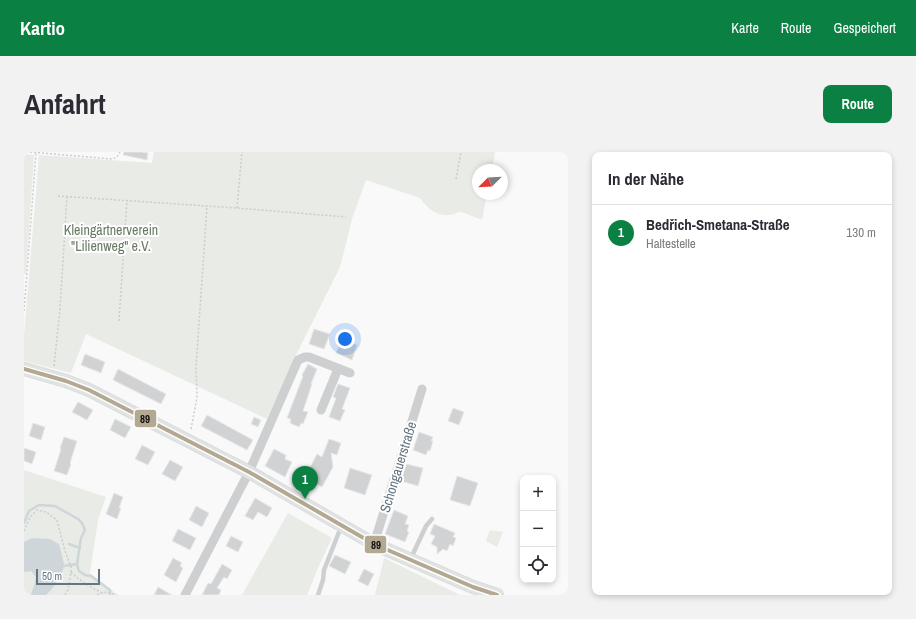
<!DOCTYPE html>
<html lang="de">
<meta charset="utf-8">
<style>
body{margin:0;font-family:"Archivo Narrow",sans-serif;background:#f2f2f3;color:#2b2b33}
.controls{position:absolute;right:12px;bottom:12px;display:grid;overflow:hidden;border-radius:8px;box-shadow:0 2px 6px #0003}
.controls button{width:36px;height:36px;display:grid;place-items:center;padding:0;border:0;border-bottom:1px solid #e1e1e2;background:#fff;color:#2b2b33;font:20px sans-serif}
.compass{position:absolute;left:448px;top:12px;width:36px;height:36px;border-radius:50%;background:#fff;box-shadow:0 2px 6px #0003;rotate:246deg}
.scale{position:absolute;left:12px;bottom:10px;width:64px;box-sizing:border-box;padding-left:4px;border:2px solid #657683;border-top:0;font-size:11px;line-height:14px;white-space:nowrap;color:#657683;-webkit-text-stroke:3px #fff;paint-order:stroke}
.you{position:absolute;left:321px;top:187px;width:14px;height:14px;margin:-10px;border:3px solid #fff;border-radius:50%;background:#1a73e8;box-shadow:0 0 0 6px #1a73e833}
.badge{display:grid;place-items:center;width:26px;height:26px;border-radius:50%;background:#0b8043;color:#fff;font-size:13px;font-weight:700}
.pin{position:absolute;translate:-50% -33px;filter:drop-shadow(0 1px 2px #0008)}
.pin::after{content:'';position:absolute;top:21px;width:14px;height:12px;background:inherit;clip-path:polygon(0 0,100% 0,50% 100%)}
.list{margin:0;padding:0;list-style:none}
h2{display:flex;justify-content:space-between;align-items:center;height:52px;margin:0;padding:0 16px;font-size:17px}
h2 small{font-size:13px;font-weight:400;color:#7c7c81}
.list li{display:grid;grid-template-columns:26px 1fr auto;gap:12px;align-items:center;box-sizing:border-box;height:56px;padding:0 16px;border-top:1px solid #e1e1e2}
.list b{display:block;font-size:15px;white-space:nowrap}
.list p{margin:0;font-size:13px;white-space:nowrap;color:#7c7c81}
.list em{font-size:13px;font-style:normal;color:#7c7c81}
.icon{flex:none;width:22px;height:22px;fill:none;stroke:currentColor;stroke-width:2;stroke-linecap:round;stroke-linejoin:round}
.map{position:relative;flex:none;width:544px;height:443px;overflow:hidden;border-radius:8px}
header{display:flex;align-items:center;gap:24px;box-sizing:border-box;height:56px;padding:0 20px;background:#0b8043;color:#fff}
header strong{font-size:19px}
nav{display:flex;gap:22px;margin-inline-start:auto;font-size:14px}
.intro{display:flex;align-items:center;justify-content:space-between;box-sizing:border-box;height:96px;padding:0 24px}
h1{margin:0;font-size:28px}
.button{padding:10px 18px;border-radius:8px;background:#0b8043;color:#fff;font-size:14px;font-weight:700}
main{display:flex;gap:24px;padding:0 24px}
aside{flex:1;background:#fff;border-radius:8px;box-shadow:0 2px 6px #0003}
.map>svg:first-child{display:block}
</style>
<header>
<strong>Kartio</strong>
<nav><a>Karte</a><a>Route</a><a>Gespeichert</a></nav>
</header>
<div class="intro"><h1>Anfahrt</h1><a class="button">Route</a></div>
<main>
<div class="map">
<svg width="544" height="443" viewBox="0 0 544 443">
<rect width="100%" height="100%" fill="#f9f9f9"/>
<g fill="#e8ebe6">
<path d="M130 0H471L468 18H454V42H463L458 68C452 66 442 61 437 60 433 60 429 63 425 63 412 64 403 56 396 46L342 28 328 67 316 115 271 205 243 267 62 182 47 221 0 209V184L15 3 128 11Z"/>
<polygon points="0,2 10,3 2,122 0,122"/>
<polygon points="0,318 82,345 74,368 66,421 94,443 0,443"/>
<polygon points="264,361 308,386 294,416 283,443 218,443"/>
<polygon points="466,378 479,380 473,395 462,389"/>
<polygon points="360,406 436,443 351,443"/>
</g>
<path fill="#ced6d9" d="M8 386 26 387 35 392C36 397 40 409 40 413 40 420 28 439 22 443H7L8 439 10 434 12 425 7 419 0 420V390Z"/>
<g fill="none" stroke-linecap="round" stroke-linejoin="round">
<g stroke="#ced6d9" stroke-width="2.5">
<polyline points="0,371 5,359 15,353 31,354 54,367 58,371 61,378 57,386 53,412 55,419 61,423 67,424 86,438 86,443"/>
<polyline points="45,392 56,396"/>
<polyline points="40,414 53,412"/>
</g>
</g>
<g fill="#d0d2d3" stroke="#e8e8e8">
<polygon points="100,0 118,0 124,1 123,8 99,3"/>
<polygon points="290,177 306,182 300,197 285,192"/>
<polygon points="318,187 333,193 328,208 312,201"/>
<polygon points="61,202 81,210 77,221 57,213"/>
<polygon points="284,212 293,217 287,232 288,232 279,259 284,260 279,272 277,271 275,275 266,271 267,267 263,266 279,224 278,223"/>
<polygon points="94,217 142,242 137,252 89,228"/>
<polygon points="314,232 326,236 318,257 321,258 316,269 305,265 312,246 309,245"/>
<polygon points="54,250 69,258 63,268 48,260"/>
<polygon points="429,256 440,260 435,273 424,269"/>
<polygon points="183,263 229,288 223,298 177,274"/>
<polygon points="230,265 237,268 234,275 227,272"/>
<polygon points="91,267 107,275 101,286 86,278"/>
<polygon points="9,271 21,275 17,288 5,284"/>
<polygon points="395,280 409,285 407,289 409,289 406,299 404,298 402,303 389,298"/>
<polygon points="40,285 53,289 46,311 47,312 43,323 30,319 37,297 36,296"/>
<polygon points="305,287 317,291 313,303 307,301 309,315 298,335 281,325 293,302 298,305"/>
<polygon points="118,293 131,300 124,313 111,307"/>
<polygon points="0,296 12,300 8,312 0,309"/>
<polygon points="250,297 262,303 261,307 268,310 261,325 241,314"/>
<polygon points="146,308 159,315 151,329 138,322"/>
<polygon points="382,312 399,316 394,334 377,329"/>
<polygon points="326,316 348,323 341,343 320,336"/>
<polygon points="433,324 454,331 446,354 426,348"/>
<polygon points="90,341 99,345 95,356 97,356 93,367 82,362"/>
<polygon points="231,346 248,356 243,365 234,360 229,368 221,364"/>
<polygon points="172,354 185,361 178,375 165,368"/>
<polygon points="370,358 384,364 381,372 385,373 383,379 385,380 381,390 361,382"/>
<polygon points="410,372 431,381 429,385 432,386 429,394 426,392 423,399 419,397 413,402 413,395 407,392 411,384 406,382"/>
<polygon points="154,377 172,386 166,398 148,389"/>
<polygon points="207,384 219,390 214,400 202,394"/>
<polygon points="311,403 327,410 321,422 305,414"/>
<polygon points="149,406 158,411 156,414 159,416 152,430 140,423"/>
<polygon points="198,412 208,418 203,427 200,425 193,436 197,438 195,443 178,443 184,431 187,432"/>
<polygon points="340,417 350,422 344,434 334,429"/>
<polygon points="134,435 148,443 130,443"/>
</g>
<g fill="none" stroke-linecap="round" stroke-linejoin="round">
<g stroke="#d5d6d7" stroke-width="14">
<polyline id="secondary" points="0,217 42,229 65,238 225,320 350,392 449,435 473,443"/>
</g>
<g stroke="#cbcccd" stroke-width="1.5" stroke-dasharray="2 2" stroke-linecap="butt">
<polyline points="6,0 88,7 93,5 96,0"/>
<polyline points="432,27 437,0"/>
<polyline points="34,44 213,56 322,65"/>
<polyline points="213,56 218,0"/>
<polyline points="0,159 12,1"/>
<polyline points="95,169 103,48"/>
<polyline points="30,214 36,157 43,44"/>
<polyline points="167,277 173,245 172,215 183,54"/>
<polyline points="0,379 6,365 13,358 22,360 33,368 41,399 47,415 47,420 44,438 41,443"/>
<path d="M47 420C57 430 65 434 78 441"/>
<path d="M73 443C82 438 84 441 93 443"/>
</g>
<g stroke="#cecfd0" stroke-width="4.5">
<polyline points="387,406 402,374 408,367"/>
<polyline points="294,443 299,428 300,418 317,375"/>
</g>
<g stroke="#cecfd0" stroke-width="9">
<polyline points="297,258 314,217"/>
<polyline points="350,392 398,237"/>
<polyline points="161,443 225,320 274,208 281,205 285,205 326,221"/>
</g>
<use href="#secondary" stroke="#e1e2e2" stroke-width="13"/>
<g stroke="#fff" stroke-width="7">
<polyline id="bus-1" points="0,217 42,229 65,238 225,320 350,392 449,435 473,443"/>
</g>
<use href="#bus-1" stroke="#b3a892" stroke-width="4"/>
</g>
<g text-anchor="middle" stroke-width="4" stroke-linejoin="round" paint-order="stroke">
<g font-size="14" fill="#687a64" stroke="#fff">
<text x="87" y="83">Kleingärtnerverein<tspan x="87" dy="16">"Lilienweg" e.V.</tspan></text>
</g>
<g font-size="14" fill="#657683" stroke="#fff">
<text transform="translate(374 315) rotate(-73)" y="5">Schongauerstraße</text>
</g>
</g>
<g stroke="#fff" stroke-width="1.5">
<rect x="110" y="257" width="23" height="19" rx="4" fill="#b3a892"/>
<rect x="340" y="383" width="23" height="19" rx="4" fill="#b3a892"/>
</g>
<g font-size="11" text-anchor="middle" font-weight="bold" fill="#111">
<text x="121" y="271">89</text>
<text x="352" y="397">89</text>
</g>
</svg>
<div class="controls">
<button>+</button>
<button>−</button>
<button><svg class="icon" aria-label="locate" viewBox="0 0 24 24"><circle cx="12" cy="12" r="6"/><path d="M12 2v4M12 18v4M2 12h4M18 12h4"/></svg></button>
</div>
<svg class="compass" viewBox="-18 -18 36 36"><path d="M0-13l5 13h-10z" fill="#e53935"/><path d="M0 13l5-13h-10z" fill="#7c7c81"/></svg>
<div class="scale">50 m</div>
<div class="you"></div>
<div class="pin badge" style="left:281px;top:347px">1</div>
</div>
<aside>
<h2>In der Nähe<small></small></h2>
<ul class="list">
<li><span class="badge">1</span><div><b>Bedřich-Smetana-Straße</b><p>Haltestelle</p></div><em>130 m</em></li>
</ul>
</aside>
</main>
